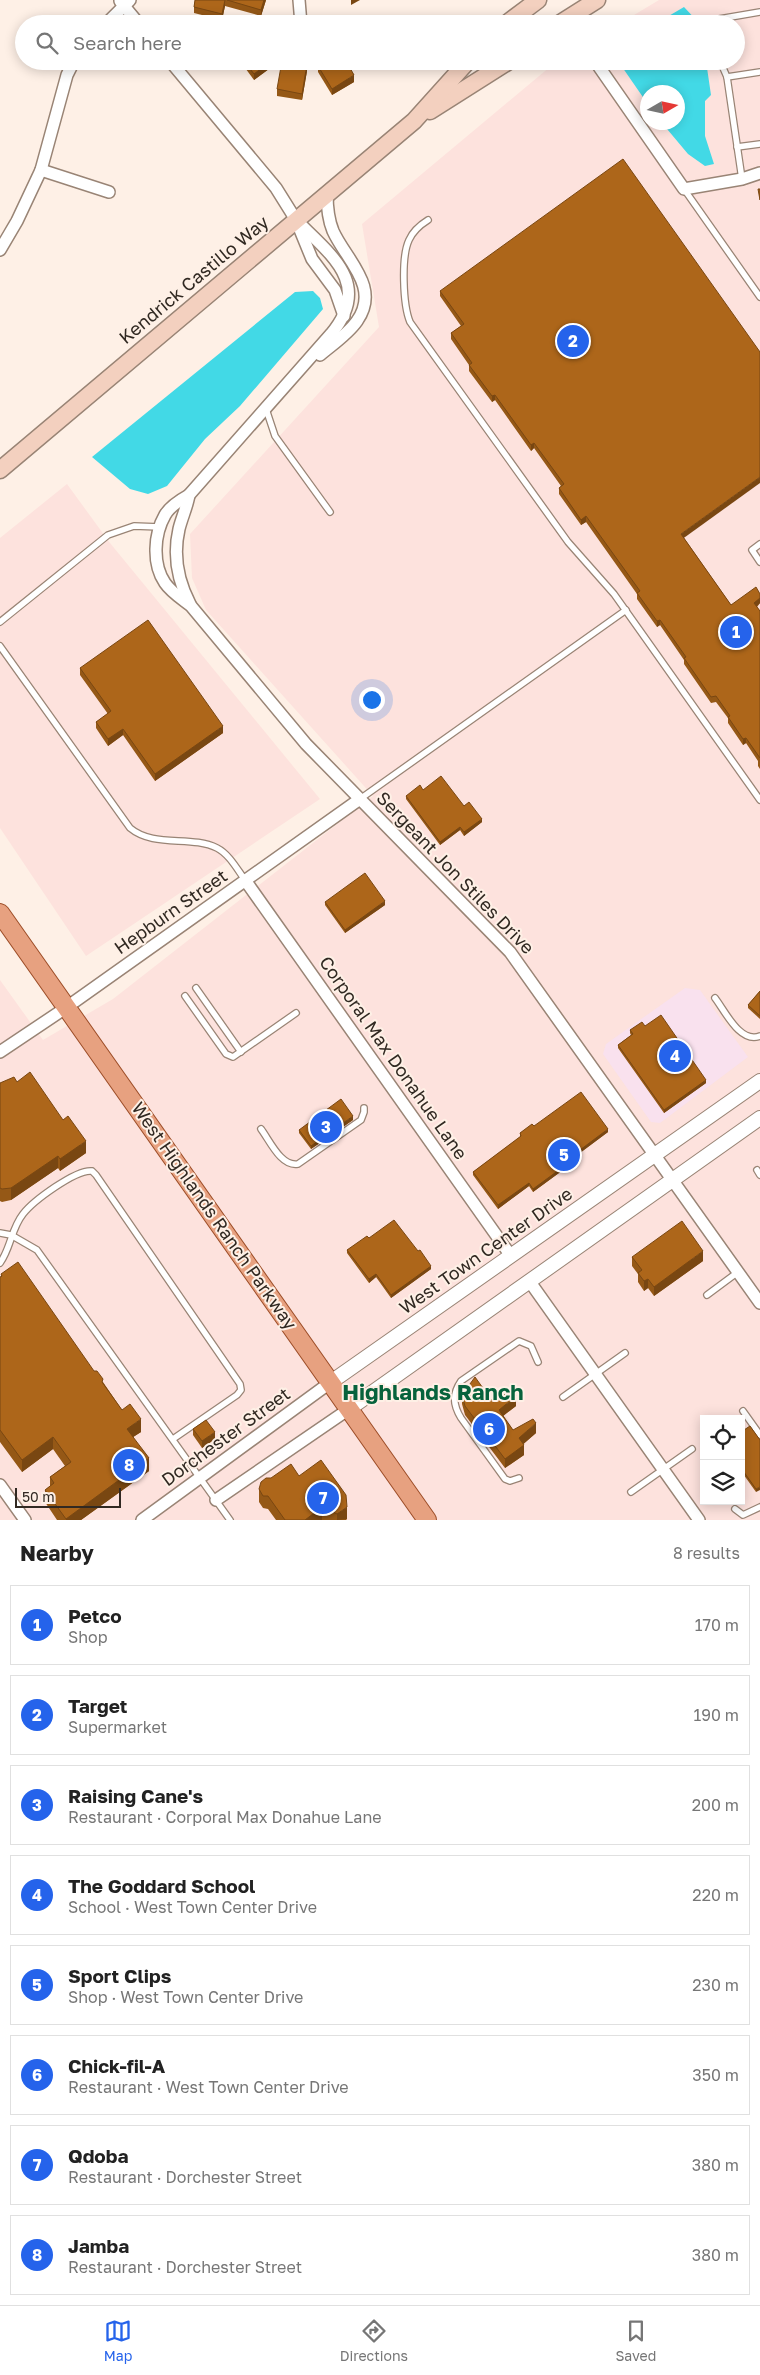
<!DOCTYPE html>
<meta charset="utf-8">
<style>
body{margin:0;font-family:"Golos Text",sans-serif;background:#f6f6f6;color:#222}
.controls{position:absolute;right:15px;bottom:15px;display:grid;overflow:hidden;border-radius:0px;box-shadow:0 2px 12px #0003}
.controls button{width:45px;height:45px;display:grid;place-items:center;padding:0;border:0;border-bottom:1px solid #e0e0e0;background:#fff;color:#222;font:25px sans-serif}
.compass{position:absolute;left:640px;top:85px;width:45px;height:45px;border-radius:50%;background:#fff;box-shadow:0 2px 12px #0003;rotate:81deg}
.scale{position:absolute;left:15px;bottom:12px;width:106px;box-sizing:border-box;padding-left:5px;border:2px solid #312922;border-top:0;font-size:14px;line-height:18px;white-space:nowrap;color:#312922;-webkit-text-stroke:4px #fef0e6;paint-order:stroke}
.you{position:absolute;left:371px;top:699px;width:18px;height:18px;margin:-12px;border:4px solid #fff;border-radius:50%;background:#1a73e8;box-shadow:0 0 0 8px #1a73e833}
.badge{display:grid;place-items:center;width:32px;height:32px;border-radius:50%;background:#2563eb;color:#fff;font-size:16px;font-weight:700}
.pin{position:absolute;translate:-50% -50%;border:2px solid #fff;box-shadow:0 1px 5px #0006}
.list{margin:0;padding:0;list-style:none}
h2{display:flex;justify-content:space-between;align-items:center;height:65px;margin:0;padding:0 20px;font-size:21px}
h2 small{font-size:16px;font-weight:400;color:#767676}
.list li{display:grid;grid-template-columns:32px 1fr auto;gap:15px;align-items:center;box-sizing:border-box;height:80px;margin:0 10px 10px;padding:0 10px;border:1px solid #e0e0e0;border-radius:0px}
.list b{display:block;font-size:19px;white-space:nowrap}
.list p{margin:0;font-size:16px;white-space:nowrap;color:#767676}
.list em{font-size:16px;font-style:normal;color:#767676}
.icon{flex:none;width:28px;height:28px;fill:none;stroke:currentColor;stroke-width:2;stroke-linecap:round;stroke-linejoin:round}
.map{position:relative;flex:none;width:760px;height:1520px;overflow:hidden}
.search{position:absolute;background:#fff;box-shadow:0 2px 12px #0003;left:15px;right:15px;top:15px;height:55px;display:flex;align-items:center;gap:12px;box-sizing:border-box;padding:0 18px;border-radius:28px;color:#767676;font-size:19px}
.sheet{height:785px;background:#fff}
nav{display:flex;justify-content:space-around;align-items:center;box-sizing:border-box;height:70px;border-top:1px solid #e0e0e0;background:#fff;font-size:14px;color:#767676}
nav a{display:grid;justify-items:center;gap:2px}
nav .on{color:#2563eb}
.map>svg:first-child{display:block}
</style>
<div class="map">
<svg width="760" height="1520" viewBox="0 0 760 1520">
<rect width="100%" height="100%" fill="#fef0e6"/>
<g fill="#fde2dd" fill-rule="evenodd">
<path d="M659 0H760V1520H0V980L43 1040 113 999 373 796 206 610 192 578 190 534 379 327 362 224 557 61H736V24H619ZM648 92H678V122H648ZM704 1419H741V1501H704Z"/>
<polygon points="67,484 110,543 320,799 86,956 0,828 0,538"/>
</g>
<polygon fill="#f9e1ee" points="685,988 700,990 748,1057 660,1123 651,1122 603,1054 606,1044"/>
<g fill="#42d9e6">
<polygon points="684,7 700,24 655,24"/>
<polygon points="618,61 706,61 711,95 705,101 705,136 714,164 705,166 688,154 662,123 678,122 678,92 648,92 647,103"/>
<polygon points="313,291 320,298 323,309 240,406 205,439 167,486 148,494 130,489 92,457 295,292"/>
</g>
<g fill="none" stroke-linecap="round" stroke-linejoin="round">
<g stroke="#998475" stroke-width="8">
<g id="service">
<polyline points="716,24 719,19 760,12"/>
<polyline points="720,61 727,77 742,179"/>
<polyline points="727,77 760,72"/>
<polyline points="737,147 760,144"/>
<polyline points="684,189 760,297"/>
<path d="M428 220C420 225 413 231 409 240 401 257 403 305 410 322L568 542 614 594 760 800"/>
<polyline points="266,409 275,436 330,512"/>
<polyline points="760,544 752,550 760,562"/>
<polyline points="0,622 108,535 134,526 160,527"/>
<path d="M0 646 130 828C154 848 191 835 217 848 229 854 237 869 245 880"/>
<polyline points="360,799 626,610"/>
<polyline points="196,988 241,1052"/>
<polyline points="185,996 226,1054 233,1057 296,1013"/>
<path d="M715 998C725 1011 740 1044 760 1036"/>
<path d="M261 1129C270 1141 281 1167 298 1164L361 1120 364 1112V1108"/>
<polyline points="757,1170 760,1175"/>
<polyline points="0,1233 11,1235 37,1250 230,1520"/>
<path d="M0 1263C11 1248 11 1229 23 1214 33 1201 76 1169 92 1171L96 1175 240 1384 241 1390 237 1395 173 1439"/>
<polyline points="707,1295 738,1272"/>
<polyline points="563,1397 625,1353"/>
<polyline points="743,1411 760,1435"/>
<path d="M519 1478 510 1481 505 1479 461 1418C453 1405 452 1394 461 1381L519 1341 531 1346 538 1362"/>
<polyline points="631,1492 692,1449"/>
<polyline points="735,1509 743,1515 760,1507"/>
</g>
</g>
<g stroke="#998475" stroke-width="14">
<g id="minor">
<polyline points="299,0 301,24"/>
<polyline points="120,1 139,24"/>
<polyline points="106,24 130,0"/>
<polyline points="170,61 276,188 296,220 312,259 335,290 344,316"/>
<polyline points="595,61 684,189 742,179 760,173"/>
<polyline points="41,170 109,192"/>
<path d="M296 220C331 255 373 284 331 334L189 495C180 500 170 506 165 515 154 534 152 564 165 583 171 592 182 599 191 606L306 744 510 952 760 1303"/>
<polyline points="0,250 17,221 41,170 67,75 74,61"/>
<path d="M320 355C333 344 348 334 357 321 381 287 346 260 333 231 328 219 327 206 327 193"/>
<path d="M189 495C187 507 182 517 179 529 173 555 178 581 190 604"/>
<polyline points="245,880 511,1256"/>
<polyline points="0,1052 67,1007 360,799"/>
<polyline points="530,1282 699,1520"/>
<polyline points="0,1485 25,1520"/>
<polyline points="216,1500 349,1409"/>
<polyline points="142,1520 331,1382"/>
</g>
</g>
<g stroke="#998475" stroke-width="16">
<g id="tertiary">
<polyline points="331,1382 760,1081"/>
<polyline points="349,1409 760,1118"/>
</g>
</g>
<g stroke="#998475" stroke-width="19">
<g id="secondary">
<polyline points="506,24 538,0"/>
<polyline points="559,24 597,0"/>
<polyline points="430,111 509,61"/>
<polyline points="0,470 414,121 468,61"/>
</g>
</g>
<g stroke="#9d4e28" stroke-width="20">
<polyline id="primary" points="0,913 427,1520"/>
</g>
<use href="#service" stroke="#fff" stroke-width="5.5"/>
<use href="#minor" stroke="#fff" stroke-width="11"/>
<use href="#tertiary" stroke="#fff" stroke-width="14"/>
<use href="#secondary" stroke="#f3d0bf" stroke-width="16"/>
<use href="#primary" stroke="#e7a180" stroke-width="18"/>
</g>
<g fill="#955816">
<polygon points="195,0 266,0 261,16 225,6 222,20 194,13 194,7"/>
<polygon points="240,61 277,61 277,63 254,80"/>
<polygon points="318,66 354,82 332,95 318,72"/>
<polygon points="307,71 302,100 277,96 277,89"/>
<polygon points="440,291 684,538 731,605 760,594 760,603 757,607 760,611 760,769 758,766 758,761 746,743 743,745 728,723 728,718 716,702 711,703 684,664 684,660 660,625 657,627 637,599 637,594 586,522 581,525 559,494 559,488 561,486 534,448 531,451 495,400 492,402 469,371 469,365 451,339 451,333 461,326 440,296"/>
<polygon points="80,668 223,733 155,781 123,735 108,746 96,728 96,722 108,714 80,675"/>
<polygon points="423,790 464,806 482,822 464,836 460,830 440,845 406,799 406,796"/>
<polygon points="325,902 385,905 345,933 325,905"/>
<polygon points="760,991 760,1019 748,1008 748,1005"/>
<polygon points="645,1026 706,1083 664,1113 618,1048 618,1045 631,1035 630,1033 630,1030"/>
<polygon points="17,1082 86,1153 60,1171 58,1168 11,1200 2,1202 0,1201 0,1083"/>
<polygon points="353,1120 311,1149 299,1133 299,1130"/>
<polygon points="534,1126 608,1132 577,1155 578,1159 533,1192 529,1186 498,1209 473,1175 473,1172 520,1137 520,1133"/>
<polygon points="369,1238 418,1251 431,1269 391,1298 376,1277 369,1283 347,1253 347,1250"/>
<polygon points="632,1257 703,1261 654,1296 648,1288 644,1291 638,1282 638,1274 632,1266"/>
<polygon points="1,1274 103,1382 122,1410 141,1432 133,1437 149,1471 81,1520 57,1520 45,1502 45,1490 50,1486 50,1477 65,1466 53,1449 22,1472 0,1442 0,1277 1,1277"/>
<polygon points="462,1395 516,1406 503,1416 513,1430 536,1433 523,1444 524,1455 505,1468 465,1415 462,1404"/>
<polygon points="193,1429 215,1439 202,1448 193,1435"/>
<polygon points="741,1432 760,1440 756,1492 741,1471"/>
<polygon points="299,1476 347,1519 346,1520 276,1520 268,1509 263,1508 259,1502 259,1489 271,1478"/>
</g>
<g fill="#794712">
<polygon points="225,0 225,6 222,20 222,14"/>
<polygon points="264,0 266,0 261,16 261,10"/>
<polygon points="351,0 360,0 351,5"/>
<polygon points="271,61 277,61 277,63 254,80 254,74"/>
<polygon points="307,64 307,71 302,100 302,94"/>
<polygon points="354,75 354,82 332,95 332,89"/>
<polygon points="495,395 495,400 492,402 492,396"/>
<polygon points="534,443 534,448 531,451 531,445"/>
<polygon points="760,477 760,483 681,540 681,534"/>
<polygon points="586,516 586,522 581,525 581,520"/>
<polygon points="760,598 760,603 754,609 754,603"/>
<polygon points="660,620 660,625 657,627 657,621"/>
<polygon points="223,726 223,733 155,781 155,774"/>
<polygon points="123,729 123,735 108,746 108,739"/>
<polygon points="746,738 746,743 743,745 743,739"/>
<polygon points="482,819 482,822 464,836 464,832"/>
<polygon points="460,827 460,830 440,845 440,842"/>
<polygon points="385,901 385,905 345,933 345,930"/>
<polygon points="706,1080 706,1083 664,1113 664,1110"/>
<polygon points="353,1116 353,1120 311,1149 311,1146"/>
<polygon points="608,1129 608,1132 576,1156 576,1153"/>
<polygon points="86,1141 86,1153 60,1171 60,1159"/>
<polygon points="58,1156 58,1168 11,1200 11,1188"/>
<polygon points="578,1156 578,1159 533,1192 533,1189"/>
<polygon points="529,1183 529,1186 498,1209 498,1205"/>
<polygon points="703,1251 703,1261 654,1296 654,1287"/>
<polygon points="431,1266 431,1269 391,1298 391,1295"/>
<polygon points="376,1274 376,1277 369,1283 369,1279"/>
<polygon points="648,1279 648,1288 644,1291 644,1281"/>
<polygon points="516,1396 516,1406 499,1419 499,1410"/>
<polygon points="141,1419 141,1432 127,1441 127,1429"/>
<polygon points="536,1423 536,1433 519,1448 519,1438"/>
<polygon points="215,1432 215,1439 202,1448 202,1441"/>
<polygon points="53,1437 53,1449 22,1472 22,1460"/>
<polygon points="524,1445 524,1455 505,1468 505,1459"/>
<polygon points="149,1458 149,1471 81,1520 66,1520 66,1519"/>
<polygon points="760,1487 760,1490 756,1492 756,1489"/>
<polygon points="322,1507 322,1520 305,1520"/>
<polygon points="347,1507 347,1519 337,1520 337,1514"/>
</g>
<g fill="#ad661a" stroke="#794712">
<polygon points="195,0 225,0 222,14 194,7"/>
<polygon points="227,0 264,0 261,10"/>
<polygon points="356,19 370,24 354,24"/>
<polygon points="244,61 271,61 254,74"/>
<polygon points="282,61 290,61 307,64 302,94 277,89"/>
<polygon points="325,61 346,61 354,75 332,89 318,66"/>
<polygon points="623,159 760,352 760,477 681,534 731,605 756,587 760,594 760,598 754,603 760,611 760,758 746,738 743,739 728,717 730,716 716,696 711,697 684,658 686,657 660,620 657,621 637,593 640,591 586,516 581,520 559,488 564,484 534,443 531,445 495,395 492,396 469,365 472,363 451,333 464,324 440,291"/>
<polygon points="758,189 760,189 760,200"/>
<polygon points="148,620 223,726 155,774 123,729 108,739 96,722 111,711 80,668"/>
<polygon points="441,776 464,806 469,802 482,819 464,832 460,827 440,842 406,796 420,785 423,790"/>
<polygon points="365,873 385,901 345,930 325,902"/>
<polygon points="760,991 760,1016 748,1005"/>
<polygon points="661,1015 706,1080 664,1110 618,1045 633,1034 630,1030 642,1022 645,1026"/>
<polygon points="30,1072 63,1120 68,1116 86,1141 60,1159 58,1156 11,1188 2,1189 0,1188 0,1083 14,1077 17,1082"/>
<polygon points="581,1092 608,1129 576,1153 578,1156 533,1189 529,1183 498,1205 473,1172 521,1136 520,1133 532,1124 534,1126"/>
<polygon points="341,1099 353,1116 311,1146 299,1130"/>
<polygon points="394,1220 418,1251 420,1250 431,1266 391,1295 376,1274 369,1279 347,1250 367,1236 369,1238"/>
<polygon points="682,1221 703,1251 654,1287 648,1279 644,1281 638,1273 642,1270 632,1257"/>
<polygon points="18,1262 94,1371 97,1371 103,1379 102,1382 122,1410 130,1404 141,1419 127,1429 149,1458 66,1519 45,1490 54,1483 50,1477 71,1462 53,1437 22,1460 0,1430 0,1277 2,1276 1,1274"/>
<polygon points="475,1377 493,1402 512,1390 516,1396 499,1410 513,1430 533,1419 536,1423 519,1438 524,1445 505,1459 465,1406 462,1395"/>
<polygon points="206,1420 215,1432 202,1441 193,1429"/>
<polygon points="750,1426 760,1440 760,1487 756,1489 741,1468 741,1432"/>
<polygon points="321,1460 346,1495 347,1507 337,1514 322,1507 305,1520 285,1520 268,1496 263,1496 259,1489 261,1482 266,1478 271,1478 291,1464 299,1476"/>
</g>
<g text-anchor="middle" stroke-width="4" stroke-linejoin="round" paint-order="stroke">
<g font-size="18" fill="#312922" stroke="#fef0e6">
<text transform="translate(194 280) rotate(-40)" y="6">Kendrick Castillo Way</text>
<text transform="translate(455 873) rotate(46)" y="6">Sergeant Jon Stiles Drive</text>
<text transform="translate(171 912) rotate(-35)" y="6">Hepburn Street</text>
<text transform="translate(393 1058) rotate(55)" y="6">Corporal Max Donahue Lane</text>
<text transform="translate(214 1216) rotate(55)" y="6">West Highlands Ranch Parkway</text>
<text transform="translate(486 1251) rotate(-35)" y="6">West Town Center Drive</text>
<text transform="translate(226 1437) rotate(-36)" y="6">Dorchester Street</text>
</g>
<g font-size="22" font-weight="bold" fill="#07623c" stroke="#fef0e6">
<text x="433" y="1400">Highlands Ranch</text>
</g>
</g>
</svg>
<div class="controls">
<button><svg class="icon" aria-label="locate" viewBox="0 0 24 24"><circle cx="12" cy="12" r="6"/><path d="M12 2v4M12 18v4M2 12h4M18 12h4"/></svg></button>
<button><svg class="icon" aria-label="layers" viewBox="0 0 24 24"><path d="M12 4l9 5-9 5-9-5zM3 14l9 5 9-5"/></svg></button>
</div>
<svg class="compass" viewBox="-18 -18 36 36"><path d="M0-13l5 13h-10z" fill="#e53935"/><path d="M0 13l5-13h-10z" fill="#767676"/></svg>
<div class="scale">50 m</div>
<div class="you"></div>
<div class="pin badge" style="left:736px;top:632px">1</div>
<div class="pin badge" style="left:573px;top:341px">2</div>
<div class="pin badge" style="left:326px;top:1127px">3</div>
<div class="pin badge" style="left:675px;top:1056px">4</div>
<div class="pin badge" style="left:564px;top:1155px">5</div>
<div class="pin badge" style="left:489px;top:1429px">6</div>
<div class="pin badge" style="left:323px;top:1498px">7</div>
<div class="pin badge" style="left:129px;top:1465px">8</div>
<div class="search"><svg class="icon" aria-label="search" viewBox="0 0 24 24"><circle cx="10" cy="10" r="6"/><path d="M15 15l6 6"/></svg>Search here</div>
</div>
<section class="sheet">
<h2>Nearby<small>8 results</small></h2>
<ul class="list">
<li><span class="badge">1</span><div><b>Petco</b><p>Shop</p></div><em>170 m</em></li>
<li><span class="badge">2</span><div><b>Target</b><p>Supermarket</p></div><em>190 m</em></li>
<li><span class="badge">3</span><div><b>Raising Cane's</b><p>Restaurant · Corporal Max Donahue Lane</p></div><em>200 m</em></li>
<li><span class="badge">4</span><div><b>The Goddard School</b><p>School · West Town Center Drive</p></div><em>220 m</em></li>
<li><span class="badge">5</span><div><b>Sport Clips</b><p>Shop · West Town Center Drive</p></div><em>230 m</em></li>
<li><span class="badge">6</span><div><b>Chick-fil-A</b><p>Restaurant · West Town Center Drive</p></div><em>350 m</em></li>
<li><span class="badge">7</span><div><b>Qdoba</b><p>Restaurant · Dorchester Street</p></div><em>380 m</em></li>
<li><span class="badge">8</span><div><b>Jamba</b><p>Restaurant · Dorchester Street</p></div><em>380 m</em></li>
</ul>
</section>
<nav>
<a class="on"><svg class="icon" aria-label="map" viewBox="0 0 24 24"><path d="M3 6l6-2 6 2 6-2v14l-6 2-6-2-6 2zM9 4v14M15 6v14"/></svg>Map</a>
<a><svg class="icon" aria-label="directions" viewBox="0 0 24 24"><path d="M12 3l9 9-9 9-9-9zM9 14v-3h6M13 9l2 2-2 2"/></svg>Directions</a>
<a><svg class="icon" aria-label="saved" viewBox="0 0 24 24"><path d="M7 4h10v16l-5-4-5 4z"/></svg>Saved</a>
</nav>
